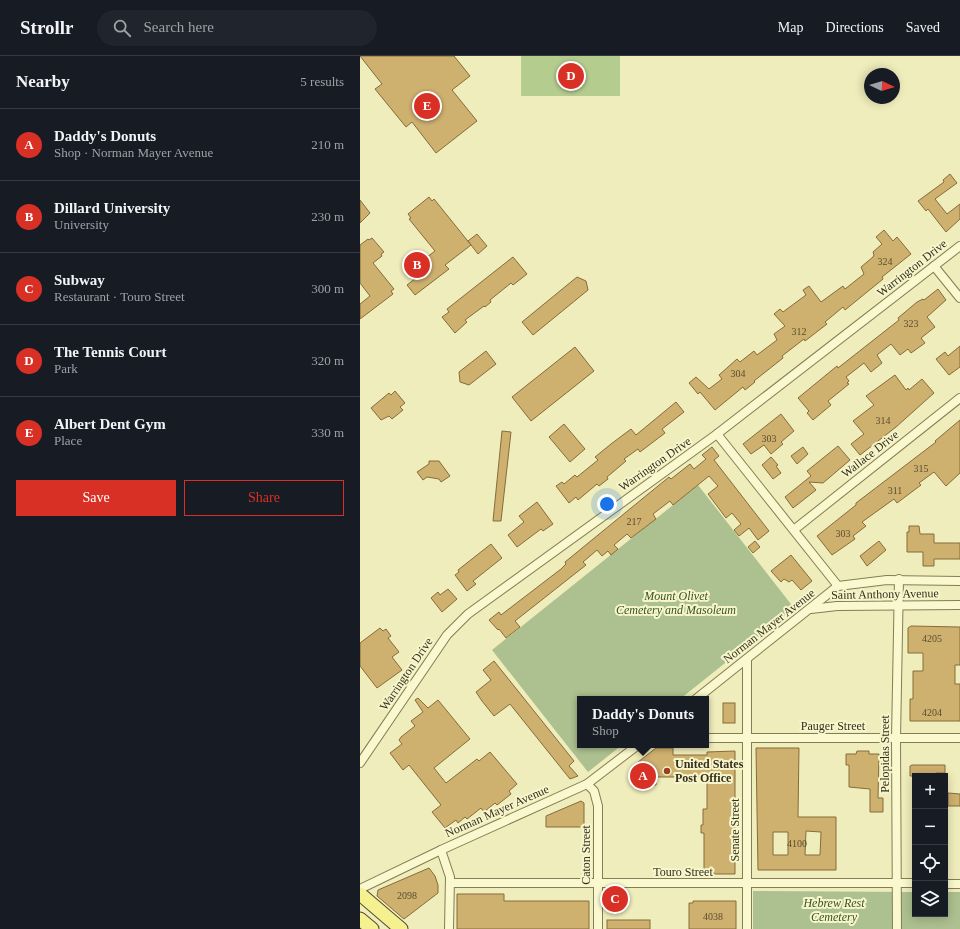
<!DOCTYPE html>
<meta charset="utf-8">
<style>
body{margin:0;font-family:Georgia,serif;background:#20242c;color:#f1f3f6}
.controls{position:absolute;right:12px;bottom:12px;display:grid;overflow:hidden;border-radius:0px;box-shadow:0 2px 10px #0003}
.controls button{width:36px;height:36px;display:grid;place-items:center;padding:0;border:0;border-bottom:1px solid #363941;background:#171b24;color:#f1f3f6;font:20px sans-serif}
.compass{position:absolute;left:504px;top:12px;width:36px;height:36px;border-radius:50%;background:#171b24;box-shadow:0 2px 10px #0003;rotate:94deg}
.you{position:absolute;left:247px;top:448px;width:14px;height:14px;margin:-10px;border:3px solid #fff;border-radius:50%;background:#1a73e8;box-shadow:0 0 0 6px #1a73e833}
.badge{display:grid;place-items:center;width:26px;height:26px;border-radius:50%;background:#d93025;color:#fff;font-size:13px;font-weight:700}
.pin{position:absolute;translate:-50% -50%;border:2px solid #fff;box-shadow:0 1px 4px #0006}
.popup{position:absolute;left:217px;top:640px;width:132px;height:52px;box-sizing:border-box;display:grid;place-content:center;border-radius:0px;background:#171b24;filter:drop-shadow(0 1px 3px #0005);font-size:13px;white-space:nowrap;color:#9ea1a6}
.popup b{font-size:15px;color:#f1f3f6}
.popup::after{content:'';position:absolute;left:50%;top:100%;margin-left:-8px;border:8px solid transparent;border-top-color:#171b24}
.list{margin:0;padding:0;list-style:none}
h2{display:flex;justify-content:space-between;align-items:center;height:52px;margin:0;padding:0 16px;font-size:17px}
h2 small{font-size:13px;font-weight:400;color:#9ea1a6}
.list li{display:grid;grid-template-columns:26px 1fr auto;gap:12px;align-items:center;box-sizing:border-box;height:72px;padding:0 16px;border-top:1px solid #363941}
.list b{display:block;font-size:15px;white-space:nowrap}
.list p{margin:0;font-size:13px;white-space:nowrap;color:#9ea1a6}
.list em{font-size:13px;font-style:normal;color:#9ea1a6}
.actions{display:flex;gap:8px;padding:12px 16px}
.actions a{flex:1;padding:9px 0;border:1px solid #d93025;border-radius:0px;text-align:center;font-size:14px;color:#d93025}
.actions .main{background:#d93025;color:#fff}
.icon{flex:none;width:22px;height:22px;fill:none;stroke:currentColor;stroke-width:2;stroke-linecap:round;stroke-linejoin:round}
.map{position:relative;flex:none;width:600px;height:873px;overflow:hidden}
header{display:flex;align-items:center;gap:24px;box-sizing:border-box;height:56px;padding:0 20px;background:#171b24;border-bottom:1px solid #363941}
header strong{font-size:19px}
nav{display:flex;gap:22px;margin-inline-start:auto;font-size:14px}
.search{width:280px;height:36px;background:#20242c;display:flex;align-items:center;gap:10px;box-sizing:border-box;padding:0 14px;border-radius:22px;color:#9ea1a6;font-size:15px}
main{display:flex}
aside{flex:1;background:#171b24}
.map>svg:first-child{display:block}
</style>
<header>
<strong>Strollr</strong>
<div class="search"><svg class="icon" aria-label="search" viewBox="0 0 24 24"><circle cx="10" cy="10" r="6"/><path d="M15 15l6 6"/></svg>Search here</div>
<nav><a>Map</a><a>Directions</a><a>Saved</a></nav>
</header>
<main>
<aside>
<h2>Nearby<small>5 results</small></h2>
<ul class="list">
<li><span class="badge">A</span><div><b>Daddy's Donuts</b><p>Shop · Norman Mayer Avenue</p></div><em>210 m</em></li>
<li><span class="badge">B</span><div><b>Dillard University</b><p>University</p></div><em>230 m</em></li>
<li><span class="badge">C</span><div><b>Subway</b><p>Restaurant · Touro Street</p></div><em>300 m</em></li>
<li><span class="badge">D</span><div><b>The Tennis Court</b><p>Park</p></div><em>320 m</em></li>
<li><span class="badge">E</span><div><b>Albert Dent Gym</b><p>Place</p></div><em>330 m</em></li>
</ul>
<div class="actions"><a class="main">Save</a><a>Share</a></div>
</aside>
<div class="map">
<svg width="600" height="873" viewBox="0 0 600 873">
<rect width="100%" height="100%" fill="#efedbb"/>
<rect fill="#b5cc8f" x="161" y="0" width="99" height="40"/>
<g fill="#adc08f">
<polygon points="338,429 434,552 320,643 220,643 220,689 262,689 228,716 132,594"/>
<polygon points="393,835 555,836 555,858 585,858 585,836 600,836 600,873 393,873"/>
</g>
<g fill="#ceb06f" stroke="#866c3a" fill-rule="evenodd">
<polygon points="0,0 94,0 110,20 92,34 117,65 76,97 52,66 46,71 15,33 22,28"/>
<polygon points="590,118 597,127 575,143 587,158 600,148 600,163 586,176 568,153 566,155 558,145 584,126 583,124"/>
<polygon points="69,141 72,145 74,143 111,189 85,209 89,213 55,239 47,229 60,219 54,211 75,195 49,163 51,162 48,158"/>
<polygon points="0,144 10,157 0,167"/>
<polygon points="524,174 533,185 537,181 551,198 522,221 523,223 485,254 483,251 465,266 467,268 445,285 444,283 422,300 423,302 394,325 395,326 385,334 383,331 355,354 340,336 338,338 329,327 336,321 349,333 362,323 359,319 377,303 380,306 394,295 397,299 417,284 414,278 425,270 414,258 420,253 423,256 446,239 443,234 449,230 461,246 483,230 485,233 504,218 501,211 513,201 514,199 513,196 522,188 516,181"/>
<polygon points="117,178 127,190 118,198 108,185"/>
<polygon points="12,182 24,196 21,198 22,200 13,207 34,233 31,235 33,238 0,263 0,248 10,240 0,227 0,189 8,183 9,184"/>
<polygon points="153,201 167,218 153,229 151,227 130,244 131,246 125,251 124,250 105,264 107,266 95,277 82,261 89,256 87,253"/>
<polygon points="217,221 226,225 228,234 173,279 162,266"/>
<polygon points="578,233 586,244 567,261 575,271 561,282 565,287 551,297 548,293 540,299 531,288 517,299 522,307 511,316 504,307 486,321 489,325 487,327 489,328 468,345 471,349 453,364 447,357 449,355 438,342 477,310 478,312 492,301 539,264 538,262 557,246 563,243 564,244"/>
<polygon points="600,290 600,311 589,319 576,303 585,296 588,300"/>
<polygon points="215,291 234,315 171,365 152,341"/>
<polygon points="126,295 136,308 109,329 100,326 99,316"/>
<polygon points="535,319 546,334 548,332 549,334 562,323 574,337 536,371 500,399 491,388 504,378 493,365 514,349 506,340"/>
<polygon points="35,335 45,347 40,351 43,354 32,363 29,360 21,364 11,352 29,337 31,339"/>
<polygon points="316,346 324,356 302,373 305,377 280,396 278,393 264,403 266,405 247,421 248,423 239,430 237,428 218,444 216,441 209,447 196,430 202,426 204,428 215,419 217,421 238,404 235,401 251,388 271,373 276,379"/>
<polygon points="421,358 434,375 421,386 423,388 411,398 404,389 391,398 383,388"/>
<polygon points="600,364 600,417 586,430 574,416 559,427 561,429 537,447 534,443 502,466 506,470 493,480 495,483 472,499 457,480 496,449 496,447 576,386 575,385"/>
<polygon points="204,368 225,393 210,406 189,381"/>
<polygon points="142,375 151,376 141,465 133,465"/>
<polygon points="478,390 490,404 463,427 449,426 456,434 433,452 425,441 451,420 447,415"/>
<polygon points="352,391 359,400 354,404 409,475 398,484 389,472 379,480 374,474 381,468 372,457 366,462 348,438 358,430 349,420 313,449 310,445 293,458 296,463 271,482 267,478 254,489 258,493 251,499 248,495 242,500 237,494 223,506 226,509 155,565 160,571 146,582 139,573 138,574 129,564 139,556 141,559 201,513 206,508 205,506 309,421 311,423 330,408 334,413 346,403 342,399"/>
<polygon points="443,391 448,398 437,408 431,400"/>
<polygon points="411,401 418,409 416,410 421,417 413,423 402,409"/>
<polygon points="69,405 79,405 90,420 81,426 79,423 67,421 63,424 57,416 69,408"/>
<polygon points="177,446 193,468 183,475 181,473 157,491 148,479 164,466 159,460"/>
<polygon points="549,470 559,470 560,478 574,478 574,487 600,487 600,503 574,503 574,510 563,510 563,496 547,496 547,476 549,476"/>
<polygon points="395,485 400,491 393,497 388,491"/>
<polygon points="519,485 526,494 507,510 500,500"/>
<polygon points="131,488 142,502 113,525 116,528 107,535 95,519 99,516 98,514"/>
<polygon points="431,499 452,525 441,534 432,524 429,526 424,523 421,526 411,515"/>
<polygon points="88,533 97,543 82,556 71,542 78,536 80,539"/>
<polygon points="551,570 600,571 600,609 595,609 595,628 600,628 600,665 550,665 550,643 553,643 553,615 563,615 563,597 548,597 548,572"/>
<polygon points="20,572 23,575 26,573 31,580 28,582 39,596 32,601 42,614 17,632 0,610 0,587"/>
<polygon points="134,605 214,705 209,710 218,720 210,723 150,648 134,660 122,645 116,636 131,624 123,614"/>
<polygon points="58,642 68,652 78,644 110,683 74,712 86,727 117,703 119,705 130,696 157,728 149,735 151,738 137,749 135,747 124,756 121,752 107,763 105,761 98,767 96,764 85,772 72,756 81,749 49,709 43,714 30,697 42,688 39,684 41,681 55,670 51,665 63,656 55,644"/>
<rect x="363" y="647" width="12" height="20"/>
<polygon points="296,692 313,692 313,699 347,699 347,696 375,695 375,818 344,818 344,777 341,777 341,769 343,769 343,753 347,753 347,721 296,721 296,729 276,730 276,716 273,710"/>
<path d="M396 692H439L438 761H476V814H398ZM446 775 461 776 460 799H445ZM413 776H428V799H413Z"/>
<polygon points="497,695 509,695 509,698 519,698 518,742 523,742 523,756 510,756 510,733 489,731 489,709 486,709 486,698 496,698"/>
<polygon points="552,709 585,709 585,717 576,717 576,720 550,720 550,710"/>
<polygon points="588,737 600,738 600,750 588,750"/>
<polygon points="221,745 224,747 224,771 186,771 186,760"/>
<polygon points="69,812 75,820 78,829 78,837 44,863 17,840 18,834"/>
<polygon points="97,838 144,838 144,845 229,845 229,873 97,873"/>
<rect x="247" y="838" width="15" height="9"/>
<polygon points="333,845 376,845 376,873 329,873 329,847 333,847"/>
<rect x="247" y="864" width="43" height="9"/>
</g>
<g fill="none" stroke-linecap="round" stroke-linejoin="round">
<g stroke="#867c55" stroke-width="10">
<g id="minor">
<polyline points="574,210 600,242"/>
<polyline points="357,378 478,530"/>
<polyline points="435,473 600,342"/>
<polyline points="478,530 527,524 600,525"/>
<polyline points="451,553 477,550 600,549"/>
<polyline points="387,603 387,873"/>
<polyline points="336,643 478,530"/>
<polyline points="346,682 600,682"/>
<polyline points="0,707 87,579 108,558 357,378 600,190"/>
<polyline points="227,728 234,735 238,750 238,873"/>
<polyline points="81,794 90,821 89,873"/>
<polyline points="90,827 555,827"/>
<polyline points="585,828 600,828"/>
<polyline points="0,833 81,794 227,728 278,689"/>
<polyline points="537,873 536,682 539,523"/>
</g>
</g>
<g stroke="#53482a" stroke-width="15">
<g id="primary">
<polyline points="0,838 41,873"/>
<polyline points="0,863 12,873"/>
</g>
</g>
<use href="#minor" stroke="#faf8ce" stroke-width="8"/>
<use href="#primary" stroke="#f5f190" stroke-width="13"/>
</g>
<circle fill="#974123" stroke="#f6f5cb" stroke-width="1.5" cx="307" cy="715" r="4"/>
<g text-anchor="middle" stroke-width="4" stroke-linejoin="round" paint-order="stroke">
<g font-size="10" fill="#5b4e2f">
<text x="525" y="209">324</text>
<text x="551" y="271">323</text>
<text x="439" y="279">312</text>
<text x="378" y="321">304</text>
<text x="523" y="368">314</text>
<text x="409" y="386">303</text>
<text x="561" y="416">315</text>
<text x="535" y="438">311</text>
<text x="274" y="469">217</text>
<text x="483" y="481">303</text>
<text x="572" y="586">4205</text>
<text x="572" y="660">4204</text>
<text x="437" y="791">4100</text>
<text x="47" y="843">2098</text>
<text x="353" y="864">4038</text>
</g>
<g font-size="12" fill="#352e1a" stroke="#f6f5cb">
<text transform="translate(552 212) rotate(-38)" y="4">Warrington Drive</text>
<text transform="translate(510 398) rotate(-38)" y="4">Wallace Drive</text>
<text transform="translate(295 408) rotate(-35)" y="4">Warrington Drive</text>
<text transform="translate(525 538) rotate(-1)" y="4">Saint Anthony Avenue</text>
<text transform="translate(409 570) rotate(-38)" y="4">Norman Mayer Avenue</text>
<text transform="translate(46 618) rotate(-56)" y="4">Warrington Drive</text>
<text x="473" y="674">Pauger Street</text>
<text transform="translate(525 698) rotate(-90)" y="4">Pelopidas Street</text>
<text transform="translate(137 755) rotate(-24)" y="4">Norman Mayer Avenue</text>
<text transform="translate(375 774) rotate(-90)" y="4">Senate Street</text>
<text transform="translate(226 799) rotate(-90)" y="4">Caton Street</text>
<text x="323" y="820">Touro Street</text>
</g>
<g font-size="12" font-style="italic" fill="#385220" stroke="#f6f5cb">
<text x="316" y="544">Mount Olivet<tspan x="316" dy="14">Cemetery and Masoleum</tspan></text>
<text x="474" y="851">Hebrew Rest<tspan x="474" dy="14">Cemetery</tspan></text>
</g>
<g font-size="12" font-weight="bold" fill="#352e1a" stroke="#f6f5cb" text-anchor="start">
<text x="315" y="712">United States<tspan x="315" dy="14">Post Office</tspan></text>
</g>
</g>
</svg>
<div class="controls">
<button>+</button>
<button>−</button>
<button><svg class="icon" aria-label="locate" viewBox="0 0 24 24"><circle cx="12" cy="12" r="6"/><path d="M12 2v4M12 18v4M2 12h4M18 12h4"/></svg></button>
<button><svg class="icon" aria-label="layers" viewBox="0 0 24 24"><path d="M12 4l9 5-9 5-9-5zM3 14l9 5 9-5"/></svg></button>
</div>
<svg class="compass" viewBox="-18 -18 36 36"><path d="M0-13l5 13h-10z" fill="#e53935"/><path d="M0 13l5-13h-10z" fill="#9ea1a6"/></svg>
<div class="you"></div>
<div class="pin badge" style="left:283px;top:720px">A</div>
<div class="popup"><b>Daddy's Donuts</b>Shop</div>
<div class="pin badge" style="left:57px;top:209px">B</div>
<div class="pin badge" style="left:255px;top:843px">C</div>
<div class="pin badge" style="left:211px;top:20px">D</div>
<div class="pin badge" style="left:67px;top:50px">E</div>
</div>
</main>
